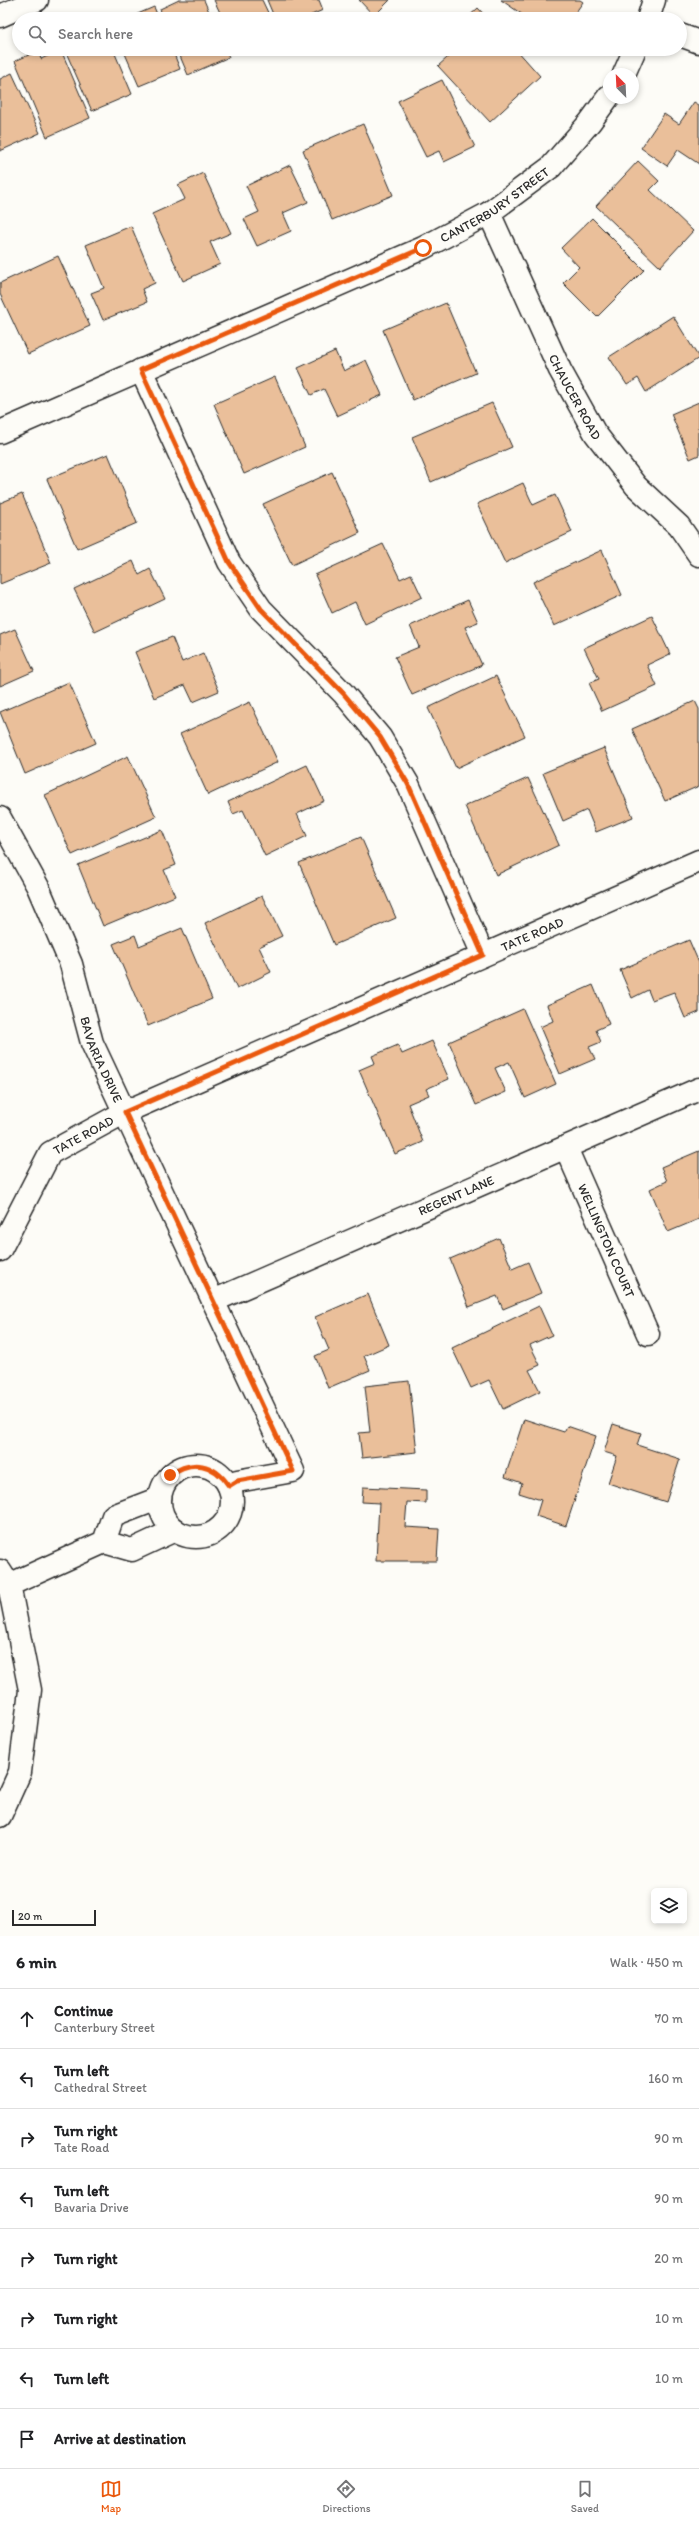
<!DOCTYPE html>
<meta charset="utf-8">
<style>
body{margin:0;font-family:Itim,sans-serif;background:#f2f2f2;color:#202124}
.controls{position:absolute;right:12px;bottom:12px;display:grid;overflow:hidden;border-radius:6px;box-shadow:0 2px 6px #0003}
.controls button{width:36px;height:36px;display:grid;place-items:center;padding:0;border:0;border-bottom:1px solid #e0e0e0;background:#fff;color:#202124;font:20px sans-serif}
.compass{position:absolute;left:603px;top:68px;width:36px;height:36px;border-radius:50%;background:#fff;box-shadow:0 2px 6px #0003;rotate:336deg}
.scale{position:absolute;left:12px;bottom:10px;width:84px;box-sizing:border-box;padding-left:4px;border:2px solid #2b2b2b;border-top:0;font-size:11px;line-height:14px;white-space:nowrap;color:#2b2b2b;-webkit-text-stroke:3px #fdfcf7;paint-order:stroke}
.stop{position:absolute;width:12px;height:12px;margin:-9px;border:3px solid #ea580c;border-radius:50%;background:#fff}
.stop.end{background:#ea580c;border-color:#fff;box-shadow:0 1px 4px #0008}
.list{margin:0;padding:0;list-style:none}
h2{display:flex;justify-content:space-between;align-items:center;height:52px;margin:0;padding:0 16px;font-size:17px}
h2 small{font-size:13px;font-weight:400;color:#757577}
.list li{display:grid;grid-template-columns:26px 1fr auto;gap:12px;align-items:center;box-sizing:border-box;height:60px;padding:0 16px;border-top:1px solid #e0e0e0}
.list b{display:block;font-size:15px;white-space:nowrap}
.list p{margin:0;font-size:13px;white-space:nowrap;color:#757577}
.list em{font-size:13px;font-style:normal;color:#757577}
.icon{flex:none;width:22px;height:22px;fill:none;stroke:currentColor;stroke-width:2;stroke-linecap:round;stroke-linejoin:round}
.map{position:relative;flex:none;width:699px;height:1936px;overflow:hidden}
.search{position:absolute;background:#fff;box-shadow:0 2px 6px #0003;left:12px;right:12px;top:12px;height:44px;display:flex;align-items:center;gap:10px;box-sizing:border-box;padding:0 14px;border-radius:22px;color:#757577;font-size:15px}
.sheet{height:532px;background:#fff}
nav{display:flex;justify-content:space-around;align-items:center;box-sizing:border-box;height:56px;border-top:1px solid #e0e0e0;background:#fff;font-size:11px;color:#757577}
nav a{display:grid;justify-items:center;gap:2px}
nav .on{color:#ea580c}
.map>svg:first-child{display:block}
</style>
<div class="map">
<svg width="699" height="1936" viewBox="0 0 699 1936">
<rect width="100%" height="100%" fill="#fdfcf7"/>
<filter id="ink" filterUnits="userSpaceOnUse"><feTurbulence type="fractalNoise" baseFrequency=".025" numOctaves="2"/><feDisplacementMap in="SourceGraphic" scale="8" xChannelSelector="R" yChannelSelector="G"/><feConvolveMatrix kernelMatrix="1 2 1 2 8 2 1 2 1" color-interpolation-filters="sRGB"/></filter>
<g filter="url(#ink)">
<g fill="#eabf9a" stroke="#2b2b2b">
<polygon points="179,0 204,0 212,19 164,19 160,9"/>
<polygon points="214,0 262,0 271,19 223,19"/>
<polygon points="267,0 319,0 323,10 302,19 275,19"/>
<polygon points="359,0 390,0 374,16"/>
<polygon points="501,0 580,0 583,2 571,19 529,19"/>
<polygon points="154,7 159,19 126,19"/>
<polygon points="478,8 488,19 466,19"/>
<polygon points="68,49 113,49 132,94 92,111 65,50"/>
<polygon points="123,49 172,49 180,69 139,86"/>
<polygon points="177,49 225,49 229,57 188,75"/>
<polygon points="457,49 516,49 540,76 490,122 438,66"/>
<polygon points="61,50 90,118 47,137 15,61 38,51 41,59"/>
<polygon points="12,73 40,133 0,151 0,79"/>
<polygon points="442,80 475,147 444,162 439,151 426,157 398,101"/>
<polygon points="694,102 699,105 699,164 678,150 667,166 641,148 664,114 679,124"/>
<polygon points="363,124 393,195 332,220 303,150"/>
<polygon points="638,161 659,181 650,190 693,231 660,267 596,206"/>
<polygon points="290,165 308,202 283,213 291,231 257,246 244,219 259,212 246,186"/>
<polygon points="203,173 231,233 210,242 220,264 183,281 152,214 185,199 178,185"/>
<polygon points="592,218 644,270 597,317 563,283 579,267 561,248"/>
<polygon points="131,226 155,283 142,289 147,302 103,320 91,293 104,288 86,245"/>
<polygon points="58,256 90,326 28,354 0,294 0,283"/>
<polygon points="446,303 476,373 413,400 383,330"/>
<polygon points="673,316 699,358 646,392 638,378 627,385 609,357"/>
<polygon points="335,351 344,371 366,360 382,395 337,416 324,389 311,395 298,368"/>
<polygon points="275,377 305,447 244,474 214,404"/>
<polygon points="699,402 699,455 690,459 671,414"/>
<polygon points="492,403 512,447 431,482 412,437"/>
<polygon points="108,454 137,523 77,549 47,479"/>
<polygon points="332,472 360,533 292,565 263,504"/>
<polygon points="523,483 533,505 555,495 572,532 505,563 477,504"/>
<polygon points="22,494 51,563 0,584 0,503"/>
<polygon points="383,544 400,579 411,574 422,597 365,624 355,602 332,613 315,575"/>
<polygon points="602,550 622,595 554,626 533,582"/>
<polygon points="133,561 139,575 150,569 165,599 95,632 74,589"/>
<polygon points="468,600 478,622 465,627 482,665 412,695 395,657 419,647 410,626"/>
<polygon points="652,616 670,654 647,665 657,686 602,711 589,683 599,679 584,648"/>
<polygon points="15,629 34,671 0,686 0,635"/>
<polygon points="172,637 182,662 203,653 219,691 193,702 185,685 154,698 135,652"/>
<polygon points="496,676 525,736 456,768 428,708"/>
<polygon points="69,682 96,743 25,774 0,712"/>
<polygon points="695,701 699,709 699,786 665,801 632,729"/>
<polygon points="250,702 278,762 208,795 180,734"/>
<polygon points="604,748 633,817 596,832 587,810 563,821 543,773"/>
<polygon points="128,756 156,817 72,855 45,795"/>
<polygon points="307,765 324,801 297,814 307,836 265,856 243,810 233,814 228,802"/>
<polygon points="528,778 559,845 496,875 465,806"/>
<polygon points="162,830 176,865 164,870 175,896 103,926 78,865"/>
<polygon points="361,837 396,918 334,945 299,863"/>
<polygon points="262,896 282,936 259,947 271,972 237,989 205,923"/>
<polygon points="182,928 212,999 148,1026 113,944 135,935 139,946"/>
<polygon points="689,940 699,963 699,1012 685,1018 674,992 652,1000 648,990 632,998 620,970"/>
<polygon points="593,985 609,1024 596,1030 601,1042 589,1047 595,1059 560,1074 540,1027 553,1021 547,1005"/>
<polygon points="523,1009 556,1084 525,1098 509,1062 495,1068 506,1092 476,1105 449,1042"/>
<polygon points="432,1041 449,1079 426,1089 429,1095 408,1104 423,1142 395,1154 359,1070 375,1063 372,1056 398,1045 402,1054"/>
<polygon points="699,1151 699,1219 668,1232 650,1189 667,1181 661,1167"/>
<polygon points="499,1238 512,1269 528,1262 541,1293 503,1309 497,1296 469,1307 450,1259"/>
<polygon points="368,1294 389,1345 364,1356 370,1370 328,1388 315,1356 329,1350 315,1317"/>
<polygon points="539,1306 552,1335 530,1345 540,1365 529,1370 540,1391 503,1409 489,1380 471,1388 452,1348"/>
<polygon points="409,1381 417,1452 362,1458 359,1433 370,1432 365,1386"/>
<polygon points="524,1419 564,1432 567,1426 596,1436 566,1526 536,1516 541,1500 519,1493 522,1483 505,1477"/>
<polygon points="613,1424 641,1433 637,1445 680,1459 666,1502 608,1483 617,1456 604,1452"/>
<polygon points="363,1487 426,1490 426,1503 407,1502 405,1527 439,1529 437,1561 376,1561 379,1503 362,1502"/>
</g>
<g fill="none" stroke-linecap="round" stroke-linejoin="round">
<g stroke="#2b2b2b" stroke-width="25">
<g id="minor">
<polyline points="0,16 37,0"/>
<polyline points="648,19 654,0"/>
<polyline points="680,35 699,42"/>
<polyline points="624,74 635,49"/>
<path id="s1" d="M489 213 560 370 595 433 636 486 679 526 699 555"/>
<polyline points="141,370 229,562 261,609 343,693 380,737 408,784 483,955"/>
<path id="s2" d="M0 432 423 248 489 213 551 167 590 122 609 96"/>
<path id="s3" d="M0 818 38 887 71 964 92 1043 293 1471 237 1481 229 1486"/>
<path id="s4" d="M566 1148 648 1334"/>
<path id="s5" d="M0 1250 50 1153 125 1112 699 861"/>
<path id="s6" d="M213 1301 699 1089"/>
<circle cx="196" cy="1501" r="36"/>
<polyline points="104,1542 132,1550 175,1530"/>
<polyline points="0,1571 9,1585 30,1690 20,1772 0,1816"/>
<polyline points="9,1585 104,1542 113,1516 160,1498"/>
</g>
</g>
<use href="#minor" stroke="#fdfcf7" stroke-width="22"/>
</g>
</g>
<g fill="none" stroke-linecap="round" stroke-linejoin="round" filter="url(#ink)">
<path stroke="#ea580c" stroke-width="5" d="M170 1475C192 1459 214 1463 229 1486L237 1481 293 1471 125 1112 483 955 408 784 380 737 343 693 261 609 229 562 141 370 423 248"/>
</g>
<g text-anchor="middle" stroke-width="3" stroke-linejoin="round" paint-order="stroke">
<g font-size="13" fill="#2b2b2b" stroke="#fdfcf7">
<text dy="5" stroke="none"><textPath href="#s2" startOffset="545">CANTERBURY STREET</textPath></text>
<text dy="5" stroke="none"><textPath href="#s1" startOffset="203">CHAUCER ROAD</textPath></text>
<text dy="5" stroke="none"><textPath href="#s5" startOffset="639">TATE ROAD</textPath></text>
<text dy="5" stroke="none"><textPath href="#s3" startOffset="263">BAVARIA DRIVE</textPath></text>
<text dy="5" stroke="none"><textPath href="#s5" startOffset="147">TATE ROAD</textPath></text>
<text dy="5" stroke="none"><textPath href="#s6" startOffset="265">REGENT LANE</textPath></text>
<text dy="5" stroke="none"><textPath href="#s4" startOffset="101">WELLINGTON COURT</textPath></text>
</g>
</g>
</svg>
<div class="controls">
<button><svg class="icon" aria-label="layers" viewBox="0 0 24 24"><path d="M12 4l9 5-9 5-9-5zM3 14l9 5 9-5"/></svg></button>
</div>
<svg class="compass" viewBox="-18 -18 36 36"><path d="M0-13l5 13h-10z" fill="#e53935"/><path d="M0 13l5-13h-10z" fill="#757577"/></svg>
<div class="scale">20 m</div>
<div class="stop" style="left:423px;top:248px"></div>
<div class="stop end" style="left:170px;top:1475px"></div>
<div class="search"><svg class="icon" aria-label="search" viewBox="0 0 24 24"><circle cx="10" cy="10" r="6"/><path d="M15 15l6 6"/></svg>Search here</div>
</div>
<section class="sheet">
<h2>6 min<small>Walk · 450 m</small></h2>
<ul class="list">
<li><svg class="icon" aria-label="ahead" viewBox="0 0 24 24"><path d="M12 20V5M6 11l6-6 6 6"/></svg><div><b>Continue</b><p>Canterbury Street</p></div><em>70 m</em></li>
<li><svg class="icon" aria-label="left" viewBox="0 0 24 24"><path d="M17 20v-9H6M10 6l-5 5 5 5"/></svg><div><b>Turn left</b><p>Cathedral Street</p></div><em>160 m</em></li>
<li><svg class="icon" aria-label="right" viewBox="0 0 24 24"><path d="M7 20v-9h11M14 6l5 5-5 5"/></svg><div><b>Turn right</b><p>Tate Road</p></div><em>90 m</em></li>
<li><svg class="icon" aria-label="left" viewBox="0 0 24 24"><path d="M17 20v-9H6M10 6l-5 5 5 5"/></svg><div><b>Turn left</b><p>Bavaria Drive</p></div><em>90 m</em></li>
<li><svg class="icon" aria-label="right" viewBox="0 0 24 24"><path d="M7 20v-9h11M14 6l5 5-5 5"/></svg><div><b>Turn right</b></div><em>20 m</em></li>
<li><svg class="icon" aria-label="right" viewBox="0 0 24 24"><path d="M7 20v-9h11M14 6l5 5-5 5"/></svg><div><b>Turn right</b></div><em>10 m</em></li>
<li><svg class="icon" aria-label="left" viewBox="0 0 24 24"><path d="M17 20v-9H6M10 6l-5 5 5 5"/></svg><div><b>Turn left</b></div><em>10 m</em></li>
<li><svg class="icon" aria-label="arrive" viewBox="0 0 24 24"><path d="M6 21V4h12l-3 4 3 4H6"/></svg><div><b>Arrive at destination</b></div></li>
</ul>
</section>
<nav>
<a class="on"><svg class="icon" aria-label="map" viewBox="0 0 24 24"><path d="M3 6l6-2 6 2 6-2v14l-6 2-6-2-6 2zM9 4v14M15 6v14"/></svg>Map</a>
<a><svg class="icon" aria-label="directions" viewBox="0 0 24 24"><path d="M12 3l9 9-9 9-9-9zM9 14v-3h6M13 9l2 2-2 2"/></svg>Directions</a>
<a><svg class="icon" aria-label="saved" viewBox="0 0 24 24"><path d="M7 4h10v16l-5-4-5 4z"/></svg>Saved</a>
</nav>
